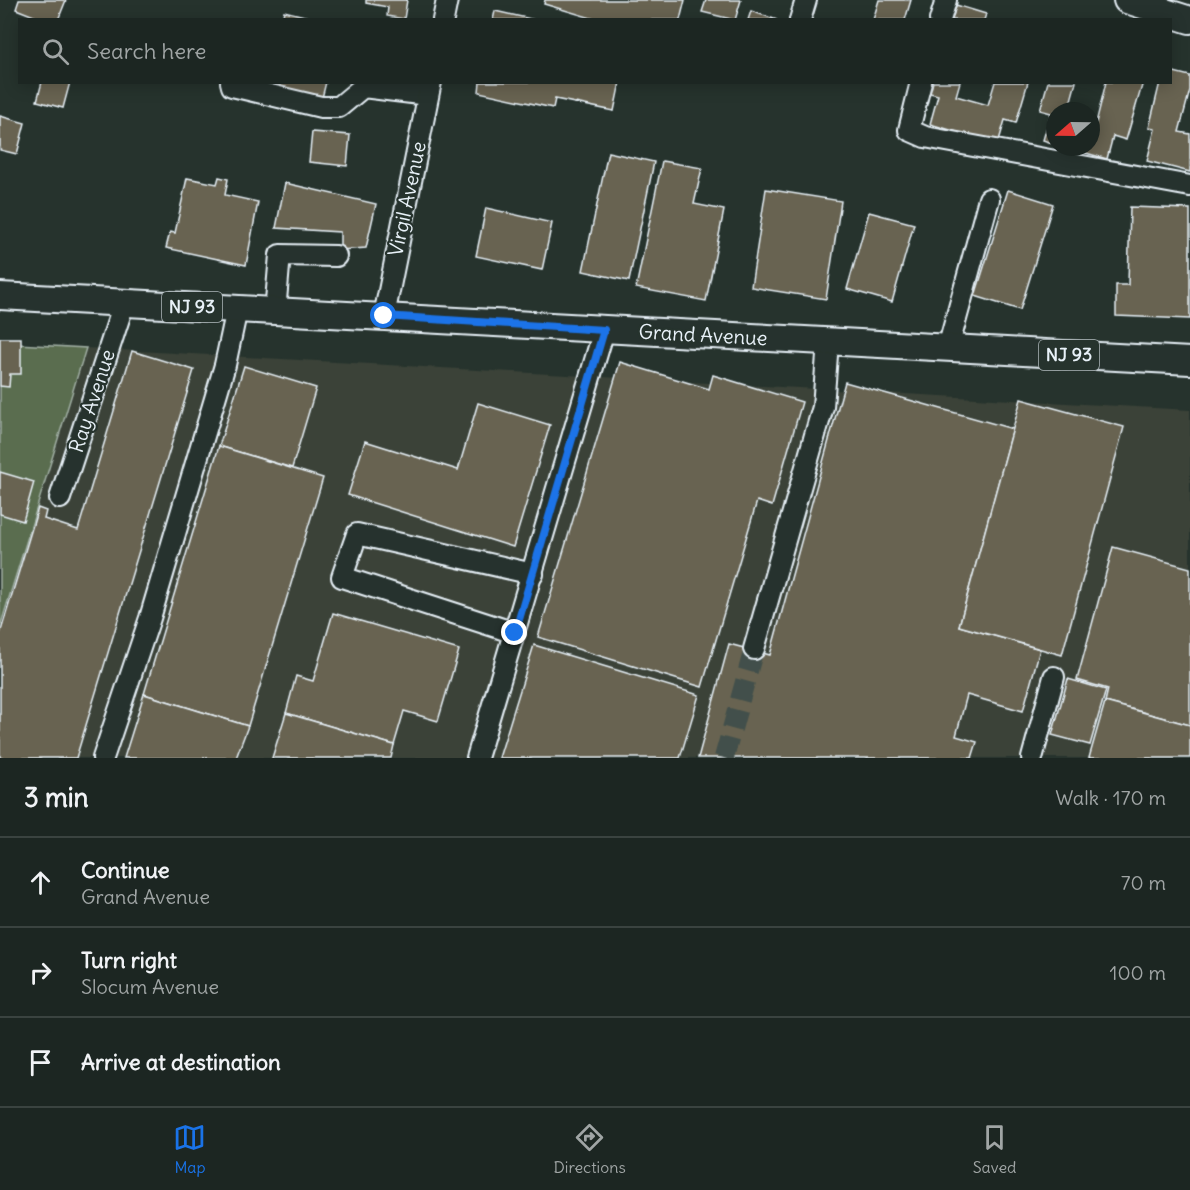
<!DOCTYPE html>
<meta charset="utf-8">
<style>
body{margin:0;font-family:Delius,sans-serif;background:#252e2a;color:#f1f3f6}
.compass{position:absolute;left:1046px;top:102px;width:54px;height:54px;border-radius:50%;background:#1c2622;box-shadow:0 3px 15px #0003;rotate:250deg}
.stop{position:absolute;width:18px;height:18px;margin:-14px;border:4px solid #1a73e8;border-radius:50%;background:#fff}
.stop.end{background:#1a73e8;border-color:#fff;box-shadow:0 2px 6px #0008}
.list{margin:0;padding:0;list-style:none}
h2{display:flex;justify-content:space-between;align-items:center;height:78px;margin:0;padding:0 24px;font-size:26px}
h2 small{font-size:20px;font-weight:400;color:#a0a5a5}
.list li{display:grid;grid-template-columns:39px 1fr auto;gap:18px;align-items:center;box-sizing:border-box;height:90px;padding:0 24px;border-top:2px solid #3a4340}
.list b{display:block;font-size:22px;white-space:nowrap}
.list p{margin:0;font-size:20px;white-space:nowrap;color:#a0a5a5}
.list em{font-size:20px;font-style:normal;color:#a0a5a5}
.icon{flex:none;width:33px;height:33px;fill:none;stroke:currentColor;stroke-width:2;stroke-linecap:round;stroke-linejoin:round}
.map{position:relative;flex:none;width:1190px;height:758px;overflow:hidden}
.search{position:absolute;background:#1c2622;box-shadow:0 3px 15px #0003;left:18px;right:18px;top:18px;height:66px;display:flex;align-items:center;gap:15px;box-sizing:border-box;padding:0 21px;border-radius:0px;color:#a0a5a5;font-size:22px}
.sheet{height:348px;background:#1c2622}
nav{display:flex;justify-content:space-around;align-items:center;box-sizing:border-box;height:84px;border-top:2px solid #3a4340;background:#1c2622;font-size:16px;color:#a0a5a5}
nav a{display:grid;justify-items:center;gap:3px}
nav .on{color:#1a73e8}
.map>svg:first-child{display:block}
</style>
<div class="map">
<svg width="1190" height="758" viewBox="0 0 1190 758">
<rect width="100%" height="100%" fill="#26332d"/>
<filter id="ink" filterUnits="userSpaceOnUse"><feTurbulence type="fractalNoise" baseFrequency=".0167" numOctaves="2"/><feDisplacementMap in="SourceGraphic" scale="12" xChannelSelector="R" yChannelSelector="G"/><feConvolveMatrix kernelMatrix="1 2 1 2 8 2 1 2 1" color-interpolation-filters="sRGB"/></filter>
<g filter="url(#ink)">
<polygon fill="#3a4238" points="86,348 1190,410 1190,758 0,758 0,627"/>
<polygon fill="#5a6d50" stroke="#a1afa4" stroke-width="1.5" points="0,343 86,348 0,627"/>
<g fill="#686451" stroke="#e8f1f8" stroke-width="1.5">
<polygon points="19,0 66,0 58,20 44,20 16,9"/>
<polygon points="366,0 407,0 404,19 387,16 388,7 366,3"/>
<polygon points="545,0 685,0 680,20 598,20 544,4"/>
<polygon points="706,0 741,0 735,20 702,12"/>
<polygon points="879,0 911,0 905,20 873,20"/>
<polygon points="956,5 986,14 984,20 952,20"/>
<polygon points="284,11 321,20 282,20"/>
<polygon points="495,11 535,20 493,20"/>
<polygon points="751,11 777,20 748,20"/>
<polygon points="1170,71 1190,76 1190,90 1179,132 1190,134 1190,172 1147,161 1155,129 1149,128 1160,82 1170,82"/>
<polygon points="42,82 70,82 63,108 37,101"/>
<polygon points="269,82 326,82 322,98 268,86"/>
<polygon points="480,82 620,82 614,111 555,99 553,108 479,92"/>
<polygon points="933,82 960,82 956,96 988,105 995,82 1028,82 1016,123 1005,120 998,144 930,124 938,95 930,93"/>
<polygon points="1048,82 1076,82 1068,111 1055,111 1055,144 1043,140 1051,113 1040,110"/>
<polygon points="1106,82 1143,82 1126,140 1113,136 1107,159 1065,147 1091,147 1091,121 1096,123"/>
<polygon points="0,116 25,123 17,154 0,150"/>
<polygon points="312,132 350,135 347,166 309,162"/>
<polygon points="608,152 654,162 629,281 583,271"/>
<polygon points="662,161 702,168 694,204 724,210 706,301 636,288"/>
<polygon points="219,177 228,179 225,195 258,202 246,265 166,248 170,232 175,233 187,178 217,184"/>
<polygon points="285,183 376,204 366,248 340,250 340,232 276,228"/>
<polygon points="766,189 841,201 826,299 751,287"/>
<polygon points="1008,190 1053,204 1020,310 975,296"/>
<polygon points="1130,207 1190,209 1190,319 1116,316 1116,285 1128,285"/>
<polygon points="486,208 552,223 542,270 476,256"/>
<polygon points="869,212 914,224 892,302 847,289"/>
<polygon points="0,338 21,338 21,374 10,374 9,387 0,386"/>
<polygon points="132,351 194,370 76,758 0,758 0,634 38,508 46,511 44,519 78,530"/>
<polygon points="620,362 709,389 713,375 802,402 772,506 757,501 702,687 538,637"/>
<polygon points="244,366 316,388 292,468 219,446"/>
<polygon points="845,382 1013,429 959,626 1040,649 1023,711 967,695 956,736 977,742 972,758 698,758 729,644 770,655"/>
<polygon points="1021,399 1124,427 1062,655 959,626"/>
<polygon points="478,403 550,425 513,547 348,495 365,441 458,470"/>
<polygon points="219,446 323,478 248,726 144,694"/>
<polygon points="0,472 34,482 23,521 0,514"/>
<polygon points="1113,547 1190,568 1190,725 1105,702 1108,689 1077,680"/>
<polygon points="333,613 459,650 438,721 404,711 394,745 286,713 296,676 313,681"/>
<polygon points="534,645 699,695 680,758 499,758"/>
<polygon points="1068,679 1106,690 1090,745 1052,735"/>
<polygon points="144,694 248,726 236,758 124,758"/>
<polygon points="1105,702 1190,725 1190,758 1089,758"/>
<polygon points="286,713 394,745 391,758 272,758"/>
</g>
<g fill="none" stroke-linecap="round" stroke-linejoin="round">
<polyline stroke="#43504b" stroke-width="20" stroke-dasharray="20 10" stroke-linecap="butt" points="724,758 754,649"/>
<g stroke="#e8f1f8" stroke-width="24">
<g id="minor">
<polyline points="443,20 447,0"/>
<polyline points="800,20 806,0"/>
<polyline points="940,20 946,0"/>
<polyline points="231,82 232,86 321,107 339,107 363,87 428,95"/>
<polyline points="921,82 909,130 925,137 1190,186"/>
<polyline points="275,312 280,255 336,256"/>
<polyline points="384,316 431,82"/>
<polyline points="948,348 989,199"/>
<polyline points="60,498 124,303"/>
<polyline points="515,633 342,577 357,534 533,574"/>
<polyline points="754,649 823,407 828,342"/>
<polyline points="103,758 150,618 225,365 237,309"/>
<polyline points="477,758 604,330"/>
<polyline points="1032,758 1054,677"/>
</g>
</g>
<g stroke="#e8f1f8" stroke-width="30">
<g id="major">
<polyline points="1127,0 1190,20"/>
<polyline points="0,296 1190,361"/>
</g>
</g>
<use href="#minor" stroke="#26332d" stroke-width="20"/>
<use href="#major" stroke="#26332d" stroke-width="26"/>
</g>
</g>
<g fill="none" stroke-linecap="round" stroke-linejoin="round" filter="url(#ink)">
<polyline stroke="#1a73e8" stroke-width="8" points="384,316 604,330 515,633"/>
</g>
<g text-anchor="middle" stroke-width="4.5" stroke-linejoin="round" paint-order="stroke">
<g fill="#26332d" stroke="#aeb8bb" stroke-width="1.5">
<rect x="162" y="292" width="60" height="30" rx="4.5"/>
<rect x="1039" y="340" width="60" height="30" rx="4.5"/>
</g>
<g font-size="18" font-weight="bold" fill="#e8f1f8">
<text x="192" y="313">NJ 93</text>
<text x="1069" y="361">NJ 93</text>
</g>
<g font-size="20" fill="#e8f1f8" stroke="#26332d">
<text transform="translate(407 199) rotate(-78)" y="7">Virgil Avenue</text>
<text transform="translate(703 335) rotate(3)" y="7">Grand Avenue</text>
<text transform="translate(92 401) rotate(-72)" y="7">Ray Avenue</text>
</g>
</g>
</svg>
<svg class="compass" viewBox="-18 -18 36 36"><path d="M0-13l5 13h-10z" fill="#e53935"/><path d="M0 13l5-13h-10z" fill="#a0a5a5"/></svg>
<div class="stop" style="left:384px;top:316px"></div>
<div class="stop end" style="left:515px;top:633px"></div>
<div class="search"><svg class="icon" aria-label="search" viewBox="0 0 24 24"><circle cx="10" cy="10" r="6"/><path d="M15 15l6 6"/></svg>Search here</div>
</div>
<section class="sheet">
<h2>3 min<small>Walk · 170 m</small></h2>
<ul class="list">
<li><svg class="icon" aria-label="ahead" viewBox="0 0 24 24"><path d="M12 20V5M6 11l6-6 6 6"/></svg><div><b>Continue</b><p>Grand Avenue</p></div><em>70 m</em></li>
<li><svg class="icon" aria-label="right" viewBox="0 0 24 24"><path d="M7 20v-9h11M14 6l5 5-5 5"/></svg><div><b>Turn right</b><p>Slocum Avenue</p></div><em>100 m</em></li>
<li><svg class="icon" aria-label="arrive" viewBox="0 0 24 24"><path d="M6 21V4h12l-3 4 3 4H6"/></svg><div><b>Arrive at destination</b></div></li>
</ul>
</section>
<nav>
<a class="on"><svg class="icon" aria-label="map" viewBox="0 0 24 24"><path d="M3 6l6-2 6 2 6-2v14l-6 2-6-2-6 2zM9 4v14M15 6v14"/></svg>Map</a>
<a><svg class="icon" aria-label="directions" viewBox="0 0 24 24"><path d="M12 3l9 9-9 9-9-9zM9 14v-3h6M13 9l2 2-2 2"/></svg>Directions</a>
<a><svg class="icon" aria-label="saved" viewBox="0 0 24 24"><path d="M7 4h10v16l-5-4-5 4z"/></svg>Saved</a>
</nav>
